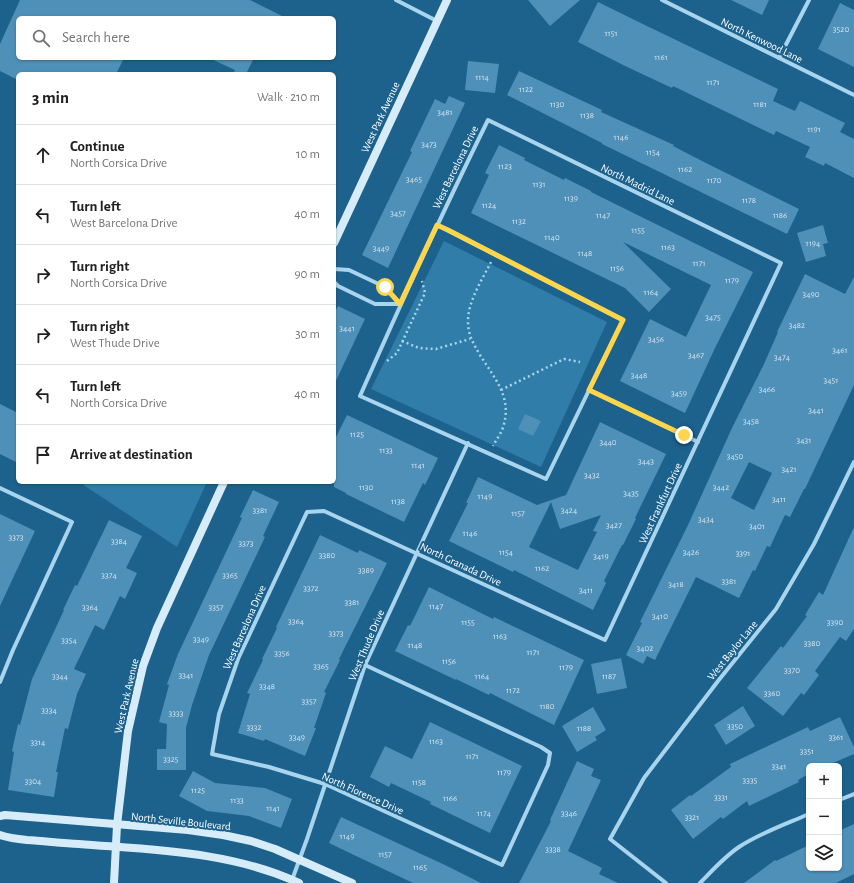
<!DOCTYPE html>
<meta charset="utf-8">
<style>
body{margin:0;font-family:"Alegreya Sans",sans-serif;background:#f6f6f6;color:#222}
.controls{position:absolute;right:12px;bottom:12px;display:grid;overflow:hidden;border-radius:6px;box-shadow:0 1px 3px #0004}
.controls button{width:36px;height:36px;display:grid;place-items:center;padding:0;border:0;border-bottom:1px solid #e0e0e0;background:#fff;color:#222;font:20px sans-serif}
.stop{position:absolute;width:12px;height:12px;margin:-9px;border:3px solid #ffd54a;border-radius:50%;background:#fff}
.stop.end{background:#ffd54a;border-color:#fff;box-shadow:0 1px 4px #0008}
.list{margin:0;padding:0;list-style:none}
h2{display:flex;justify-content:space-between;align-items:center;height:52px;margin:0;padding:0 16px;font-size:17px}
h2 small{font-size:13px;font-weight:400;color:#767676}
.list li{display:grid;grid-template-columns:26px 1fr auto;gap:12px;align-items:center;box-sizing:border-box;height:60px;padding:0 16px;border-top:1px solid #e0e0e0}
.list b{display:block;font-size:15px;white-space:nowrap}
.list p{margin:0;font-size:13px;white-space:nowrap;color:#767676}
.list em{font-size:13px;font-style:normal;color:#767676}
.icon{flex:none;width:22px;height:22px;fill:none;stroke:currentColor;stroke-width:2;stroke-linecap:round;stroke-linejoin:round}
.map{position:relative;flex:none;width:854px;height:883px;overflow:hidden}
.search{position:absolute;background:#fff;box-shadow:0 1px 3px #0004;left:16px;top:16px;width:320px;height:44px;display:flex;align-items:center;gap:10px;box-sizing:border-box;padding:0 14px;border-radius:6px;color:#767676;font-size:15px}
.panel{position:absolute;background:#fff;box-shadow:0 1px 3px #0004;left:16px;top:72px;width:320px;height:412px;border-radius:6px}
.map>svg:first-child{display:block}
</style>
<div class="map">
<svg width="854" height="883" viewBox="0 0 854 883">
<rect width="100%" height="100%" fill="#1c628d"/>
<g fill="#307daa">
<polygon points="444,241 607,322 541,467 371,389"/>
<polygon points="79,482 207,482 177,547"/>
</g>
<g fill="#4e90b8" fill-rule="evenodd">
<polygon points="20,0 250,0 286,18 18,18 18,58 124,58 116,74 18,74 18,80 0,71 0,44"/>
<polygon points="528,0 580,0 550,26"/>
<polygon points="731,0 769,0 762,15"/>
<polygon points="598,2 649,27 778,89 773,101 795,111 800,101 845,123 840,132 854,139 854,178 825,163 824,166 805,157 810,147 776,131 774,135 673,86 672,88 623,65 578,42"/>
<polygon points="840,3 854,10 854,67 818,49"/>
<polygon points="209,58 254,58 246,74 233,74 235,70"/>
<polygon points="468,61 499,64 495,93 465,90"/>
<polygon points="519,71 602,110 601,112 674,145 673,146 704,162 799,209 787,234 602,144 602,143 507,95"/>
<polygon points="449,96 465,103 388,268 362,255 412,152 410,151 435,99 445,104"/>
<polygon points="499,145 525,158 524,160 564,180 565,178 591,191 591,192 753,272 715,348 685,413 620,381 650,319 686,337 711,285 623,242 671,289 649,312 625,288 471,213 489,175 485,173"/>
<polygon points="823,225 828,243 823,244 826,256 806,262 797,233"/>
<path d="M805 274 845 294 854 277V385L805 489H804L790 517 785 515 770 547 767 546 755 571 753 570 739 598 696 577 655 660 647 656 643 664 626 655 642 623 640 622 688 525 732 428 764 364 778 332H777ZM749 462 772 473 754 510 731 498Z"/>
<polygon points="338,306 365,319 334,385 334,314"/>
<polygon points="0,404 18,413 18,463 0,454"/>
<polygon points="525,414 541,421 533,436 518,429"/>
<polygon points="347,415 438,458 425,485 423,483 404,522 346,494 346,493 334,487 334,441"/>
<path d="M600 422 666 454 635 518 636 519 623 545H622L604 581 606 583 593 610 514 570 513 572 449 541 468 503H466L478 477 537 505 566 495ZM551 502 560 529 601 515 593 531 597 532 578 570 529 547Z"/>
<polygon points="253,490 279,502 263,536 265,537 209,655 192,705 186,728 186,770 157,770 157,749 166,749 167,724 159,722 169,685 167,684 178,654 242,518 240,517"/>
<polygon points="0,514 35,531 0,606"/>
<polygon points="109,520 142,536 126,568 137,573 125,599 120,596 104,630 95,625 74,669 86,674 77,694 68,729 65,728 56,772 58,772 54,797 8,790 14,752 12,751 18,724 20,725 32,679 64,610 63,610 75,585 77,586"/>
<polygon points="854,527 854,629 846,641 840,637 815,671 819,675 804,695 801,693 783,716 747,688 781,646 783,648 807,616 805,615 819,592 823,595"/>
<polygon points="320,535 358,553 359,550 387,563 339,659 340,660 324,692 326,693 314,728 316,728 305,756 265,739 264,741 238,733 250,694 247,693 263,660 262,659 277,628 276,627"/>
<polygon points="429,587 493,619 494,617 584,660 554,725 490,693 489,695 456,679 456,680 395,651 408,625 410,626"/>
<polygon points="621,658 627,688 597,694 591,664"/>
<polygon points="743,706 755,726 726,745 714,725"/>
<polygon points="593,707 606,730 595,737 597,740 577,752 562,726"/>
<polygon points="840,717 854,747 854,754 826,766 809,766 809,774 798,780 799,782 749,806 747,801 723,819 721,817 693,839 671,810 690,795 691,796 731,767 730,764 808,727 810,731"/>
<polygon points="430,722 522,766 490,833 430,804 431,802 391,783 389,787 370,777 385,746 412,759"/>
<polygon points="577,761 594,769 591,776 601,780 568,851 602,868 599,874 618,883 519,883 551,821 550,820"/>
<polygon points="193,771 215,783 265,788 292,799 281,828 249,816 207,811 179,796"/>
<polygon points="341,817 445,865 481,883 413,883 354,855 329,843"/>
<polygon points="854,824 854,874 836,883 744,883 775,860 776,861 809,845 809,868 839,868 839,831"/>
</g>
<g fill="none" stroke-linecap="round" stroke-linejoin="round">
<g stroke="#a9d4ed" stroke-width="2.5" stroke-dasharray="2 3" stroke-linecap="butt">
<path d="M491 262C482 280 468 301 468 321 468 335 473 343 480 355 495 379 514 399 502 430 500 435 496 440 493 446"/>
<polyline points="402,341 419,348 436,349 470,339"/>
<polyline points="387,361 397,353 425,293 422,281"/>
<polyline points="501,390 564,359 580,362"/>
</g>
<g stroke="#a9d4ed" stroke-width="4">
<polyline points="396,0 437,21"/>
<polyline points="662,0 854,95"/>
<polyline points="779,58 809,0"/>
<polyline points="334,269 349,270 385,287 400,304"/>
<polyline points="334,282 338,286 375,304 400,304"/>
<polyline points="589,390 698,442"/>
<polyline points="0,488 72,522 13,650 0,682"/>
<path d="M365 665 541 747 550 753 548 765 502 865 325 784 269 767 212 754 219 714 238 659 307 512 324 511 605 640 781 263 488 120C443 211 401 303 360 396L546 479 623 320 437 225"/>
<polyline points="839,800 854,794"/>
<polyline points="292,880 307,839 365,665 468,443"/>
<polyline points="666,883 610,839 644,778 718,681 776,609 814,544 854,462"/>
<path d="M700 883C712 871 724 857 739 847 760 833 786 824 809 814"/>
</g>
<g stroke="#d6ecf9" stroke-width="8">
<polyline points="334,243 447,0"/>
<polyline points="0,816 5,815 188,830 223,835 251,841 275,849 352,883"/>
<path d="M0 835C9 838 18 839 27 840 44 841 61 843 79 844 153 850 230 851 299 883"/>
<polyline points="114,883 117,825 128,731 143,666 157,628 224,482"/>
</g>
</g>
<g fill="none" stroke-linecap="round" stroke-linejoin="round">
<polyline stroke="#ffd54a" stroke-width="5" points="385,287 400,304 437,225 448,230 623,320 589,390 684,435"/>
</g>
<g text-anchor="middle" stroke-width="4" stroke-linejoin="round" paint-order="stroke">
<g font-size="9" fill="#d3e3ed">
<text x="841" y="32">3520</text>
<text x="611" y="36">1151</text>
<text x="661" y="60">1161</text>
<text x="482" y="80">1114</text>
<text x="713" y="85">1171</text>
<text x="526" y="92">1122</text>
<text x="557" y="107">1130</text>
<text x="760" y="107">1181</text>
<text x="445" y="115">3481</text>
<text x="587" y="118">1138</text>
<text x="814" y="132">1191</text>
<text x="621" y="140">1146</text>
<text x="429" y="147">3473</text>
<text x="653" y="155">1154</text>
<text x="505" y="169">1123</text>
<text x="685" y="172">1162</text>
<text x="414" y="182">3465</text>
<text x="714" y="183">1170</text>
<text x="539" y="187">1131</text>
<text x="571" y="201">1139</text>
<text x="749" y="203">1178</text>
<text x="489" y="208">1124</text>
<text x="398" y="216">3457</text>
<text x="603" y="218">1147</text>
<text x="780" y="218">1186</text>
<text x="519" y="224">1132</text>
<text x="638" y="233">1155</text>
<text x="552" y="240">1140</text>
<text x="813" y="246">1194</text>
<text x="668" y="250">1163</text>
<text x="381" y="251">3449</text>
<text x="585" y="256">1148</text>
<text x="699" y="266">1171</text>
<text x="617" y="271">1156</text>
<text x="732" y="283">1179</text>
<text x="651" y="295">1164</text>
<text x="811" y="297">3490</text>
<text x="713" y="320">3475</text>
<text x="797" y="328">3482</text>
<text x="347" y="331">3441</text>
<text x="656" y="342">3456</text>
<text x="840" y="353">3461</text>
<text x="696" y="358">3467</text>
<text x="782" y="360">3474</text>
<text x="639" y="378">3448</text>
<text x="831" y="383">3451</text>
<text x="767" y="392">3466</text>
<text x="679" y="396">3459</text>
<text x="816" y="413">3441</text>
<text x="751" y="424">3458</text>
<text x="357" y="437">1125</text>
<text x="804" y="443">3431</text>
<text x="608" y="445">3440</text>
<text x="386" y="453">1133</text>
<text x="735" y="459">3450</text>
<text x="646" y="464">3443</text>
<text x="418" y="468">1141</text>
<text x="789" y="472">3421</text>
<text x="592" y="478">3432</text>
<text x="366" y="490">1130</text>
<text x="721" y="490">3442</text>
<text x="631" y="496">3435</text>
<text x="485" y="499">1149</text>
<text x="779" y="502">3411</text>
<text x="398" y="504">1138</text>
<text x="260" y="513">3381</text>
<text x="569" y="513">3424</text>
<text x="518" y="516">1157</text>
<text x="706" y="522">3434</text>
<text x="614" y="528">3427</text>
<text x="757" y="529">3401</text>
<text x="470" y="536">1146</text>
<text x="16" y="540">3373</text>
<text x="119" y="544">3384</text>
<text x="246" y="546">3373</text>
<text x="506" y="555">1154</text>
<text x="691" y="555">3426</text>
<text x="743" y="556">3391</text>
<text x="327" y="558">3380</text>
<text x="601" y="559">3419</text>
<text x="542" y="571">1162</text>
<text x="366" y="573">3389</text>
<text x="109" y="578">3374</text>
<text x="230" y="578">3365</text>
<text x="729" y="584">3381</text>
<text x="676" y="587">3418</text>
<text x="311" y="591">3372</text>
<text x="586" y="593">3411</text>
<text x="352" y="605">3381</text>
<text x="436" y="609">1147</text>
<text x="90" y="610">3364</text>
<text x="216" y="610">3357</text>
<text x="660" y="619">3410</text>
<text x="296" y="624">3364</text>
<text x="468" y="625">1155</text>
<text x="835" y="625">3390</text>
<text x="336" y="636">3373</text>
<text x="500" y="639">1163</text>
<text x="201" y="642">3349</text>
<text x="69" y="643">3354</text>
<text x="812" y="646">3380</text>
<text x="415" y="648">1148</text>
<text x="645" y="651">3402</text>
<text x="533" y="655">1171</text>
<text x="282" y="656">3356</text>
<text x="449" y="664">1156</text>
<text x="321" y="669">3365</text>
<text x="566" y="670">1179</text>
<text x="792" y="673">3370</text>
<text x="186" y="678">3341</text>
<text x="60" y="679">3344</text>
<text x="482" y="679">1164</text>
<text x="609" y="679">1187</text>
<text x="267" y="689">3348</text>
<text x="513" y="693">1172</text>
<text x="772" y="696">3360</text>
<text x="309" y="704">3357</text>
<text x="547" y="709">1180</text>
<text x="49" y="713">3334</text>
<text x="176" y="716">3333</text>
<text x="735" y="729">3350</text>
<text x="254" y="730">3332</text>
<text x="584" y="731">1188</text>
<text x="297" y="740">3349</text>
<text x="836" y="740">3361</text>
<text x="436" y="744">1163</text>
<text x="38" y="745">3314</text>
<text x="807" y="754">3351</text>
<text x="472" y="759">1171</text>
<text x="171" y="762">3325</text>
<text x="779" y="769">3341</text>
<text x="504" y="775">1179</text>
<text x="750" y="783">3335</text>
<text x="33" y="784">3304</text>
<text x="419" y="785">1158</text>
<text x="198" y="793">1125</text>
<text x="721" y="800">3331</text>
<text x="450" y="801">1166</text>
<text x="237" y="803">1133</text>
<text x="273" y="811">1141</text>
<text x="484" y="816">1174</text>
<text x="569" y="816">3346</text>
<text x="692" y="820">3321</text>
<text x="347" y="839">1149</text>
<text x="553" y="852">3338</text>
<text x="385" y="857">1157</text>
<text x="420" y="870">1165</text>
</g>
<g font-size="11" fill="#fff" stroke="#1c628d">
<text transform="translate(762 40) rotate(26)" y="4">North Kenwood Lane</text>
<text transform="translate(380 117) rotate(-65)" y="4">West Park Avenue</text>
<text transform="translate(455 167) rotate(-64)" y="4">West Barcelona Drive</text>
<text transform="translate(638 184) rotate(26)" y="4">North Madrid Lane</text>
<text transform="translate(660 503) rotate(-65)" y="4">West Frankfurt Drive</text>
<text transform="translate(461 564) rotate(25)" y="4">North Granada Drive</text>
<text transform="translate(244 627) rotate(-66)" y="4">West Barcelona Drive</text>
<text transform="translate(366 645) rotate(-67)" y="4">West Thude Drive</text>
<text transform="translate(732 650) rotate(-51)" y="4">West Baylor Lane</text>
<text transform="translate(126 696) rotate(-77)" y="4">West Park Avenue</text>
<text transform="translate(363 793) rotate(24)" y="4">North Florence Drive</text>
<text transform="translate(181 821) rotate(6)" y="4">North Seville Boulevard</text>
</g>
</g>
</svg>
<div class="controls">
<button>+</button>
<button>−</button>
<button><svg class="icon" aria-label="layers" viewBox="0 0 24 24"><path d="M12 4l9 5-9 5-9-5zM3 14l9 5 9-5"/></svg></button>
</div>
<div class="stop" style="left:385px;top:287px"></div>
<div class="stop end" style="left:684px;top:435px"></div>
<div class="search"><svg class="icon" aria-label="search" viewBox="0 0 24 24"><circle cx="10" cy="10" r="6"/><path d="M15 15l6 6"/></svg>Search here</div>
<section class="panel">
<h2>3 min<small>Walk · 210 m</small></h2>
<ul class="list">
<li><svg class="icon" aria-label="ahead" viewBox="0 0 24 24"><path d="M12 20V5M6 11l6-6 6 6"/></svg><div><b>Continue</b><p>North Corsica Drive</p></div><em>10 m</em></li>
<li><svg class="icon" aria-label="left" viewBox="0 0 24 24"><path d="M17 20v-9H6M10 6l-5 5 5 5"/></svg><div><b>Turn left</b><p>West Barcelona Drive</p></div><em>40 m</em></li>
<li><svg class="icon" aria-label="right" viewBox="0 0 24 24"><path d="M7 20v-9h11M14 6l5 5-5 5"/></svg><div><b>Turn right</b><p>North Corsica Drive</p></div><em>90 m</em></li>
<li><svg class="icon" aria-label="right" viewBox="0 0 24 24"><path d="M7 20v-9h11M14 6l5 5-5 5"/></svg><div><b>Turn right</b><p>West Thude Drive</p></div><em>30 m</em></li>
<li><svg class="icon" aria-label="left" viewBox="0 0 24 24"><path d="M17 20v-9H6M10 6l-5 5 5 5"/></svg><div><b>Turn left</b><p>North Corsica Drive</p></div><em>40 m</em></li>
<li><svg class="icon" aria-label="arrive" viewBox="0 0 24 24"><path d="M6 21V4h12l-3 4 3 4H6"/></svg><div><b>Arrive at destination</b></div></li>
</ul>
</section>
</div>
